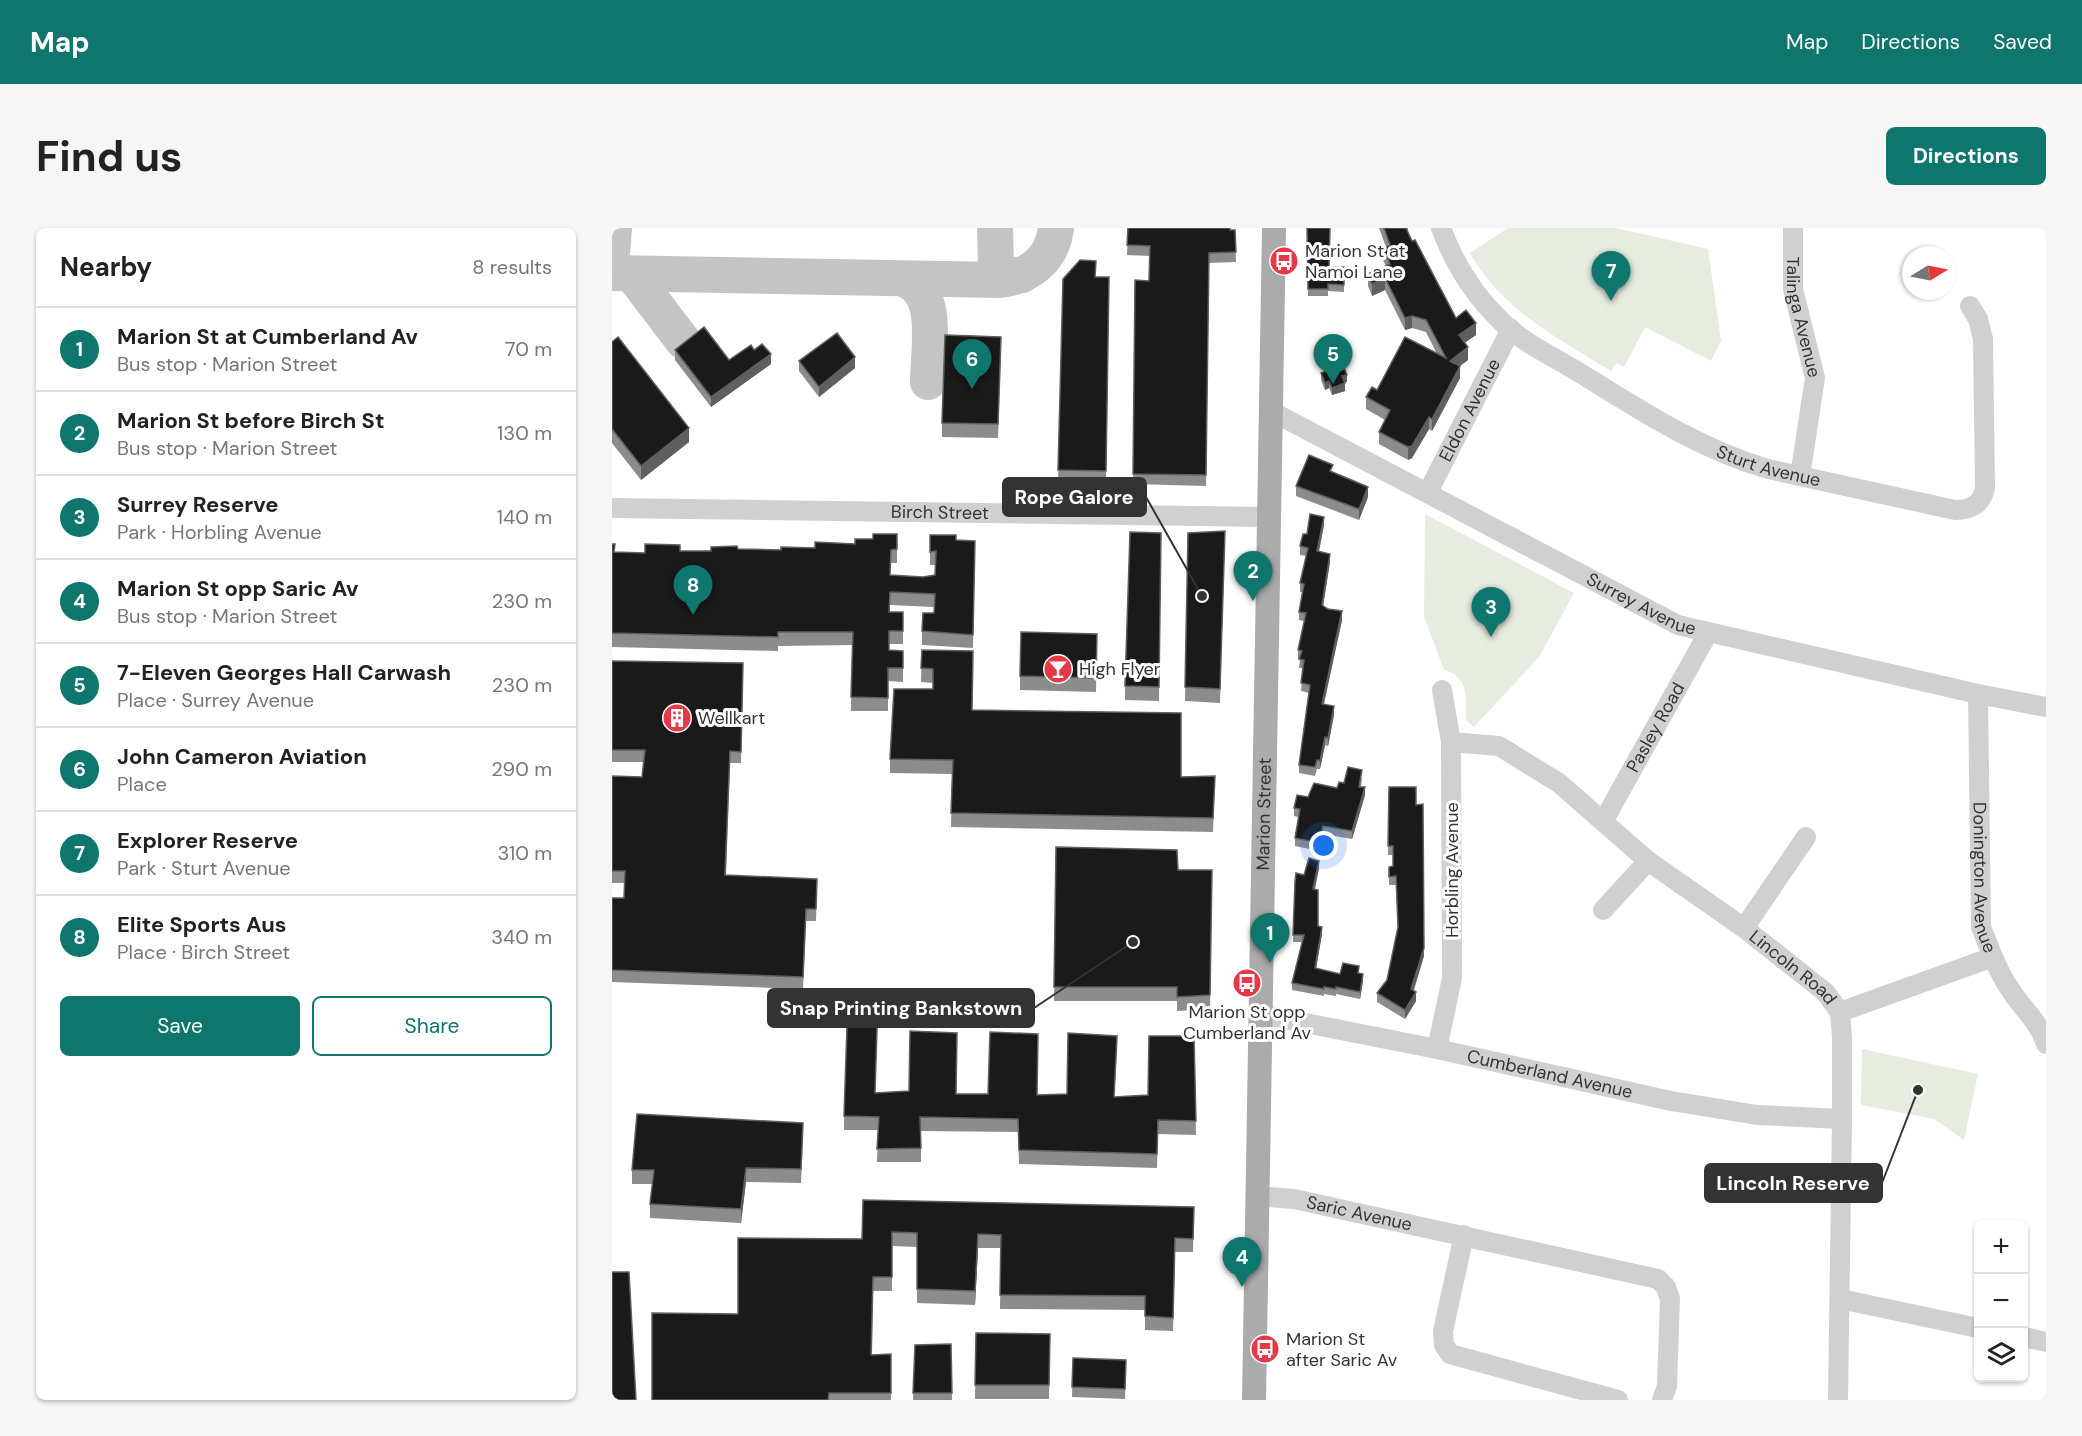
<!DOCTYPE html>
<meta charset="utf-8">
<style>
body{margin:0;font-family:"DM Sans",sans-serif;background:#f6f6f6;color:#222}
.controls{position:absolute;right:18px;bottom:18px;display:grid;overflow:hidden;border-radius:9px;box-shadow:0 2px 4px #0004}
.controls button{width:54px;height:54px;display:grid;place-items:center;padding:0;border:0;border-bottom:2px solid #e0e0e0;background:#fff;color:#222;font:30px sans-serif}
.compass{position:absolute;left:1290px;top:18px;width:54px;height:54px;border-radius:50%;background:#fff;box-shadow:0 2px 4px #0004;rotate:80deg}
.you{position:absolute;left:712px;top:618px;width:21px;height:21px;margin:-15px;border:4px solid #fff;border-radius:50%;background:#1a73e8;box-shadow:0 0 0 9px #1a73e833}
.badge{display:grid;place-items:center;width:39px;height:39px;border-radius:50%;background:#0f766e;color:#fff;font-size:20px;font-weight:700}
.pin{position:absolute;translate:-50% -50px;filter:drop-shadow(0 2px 3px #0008)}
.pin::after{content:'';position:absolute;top:32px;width:21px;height:18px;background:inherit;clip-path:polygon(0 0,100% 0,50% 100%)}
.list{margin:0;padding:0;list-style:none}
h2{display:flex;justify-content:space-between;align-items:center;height:78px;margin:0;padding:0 24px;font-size:26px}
h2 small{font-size:20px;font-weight:400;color:#767676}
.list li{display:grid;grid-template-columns:39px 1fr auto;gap:18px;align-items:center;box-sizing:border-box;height:84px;padding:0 24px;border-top:2px solid #e0e0e0}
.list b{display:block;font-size:22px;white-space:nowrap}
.list p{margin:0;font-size:20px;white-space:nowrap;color:#767676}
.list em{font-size:20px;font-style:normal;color:#767676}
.actions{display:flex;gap:12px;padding:18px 24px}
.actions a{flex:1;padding:14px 0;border:2px solid #0f766e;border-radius:9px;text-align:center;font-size:21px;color:#0f766e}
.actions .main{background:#0f766e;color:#fff}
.icon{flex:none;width:33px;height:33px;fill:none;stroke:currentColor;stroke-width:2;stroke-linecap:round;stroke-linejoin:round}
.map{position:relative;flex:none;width:1434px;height:1172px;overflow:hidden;border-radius:9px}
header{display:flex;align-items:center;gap:36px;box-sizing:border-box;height:84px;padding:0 30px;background:#0f766e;color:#fff}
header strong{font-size:28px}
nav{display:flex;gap:33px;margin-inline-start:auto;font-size:21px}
.intro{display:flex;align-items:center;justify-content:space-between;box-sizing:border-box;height:144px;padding:0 36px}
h1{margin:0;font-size:42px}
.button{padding:15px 27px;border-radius:9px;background:#0f766e;color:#fff;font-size:21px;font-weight:700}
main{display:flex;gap:36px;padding:0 36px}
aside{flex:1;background:#fff;border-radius:9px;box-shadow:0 2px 4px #0004}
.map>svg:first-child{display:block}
</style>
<header>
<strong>Map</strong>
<nav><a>Map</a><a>Directions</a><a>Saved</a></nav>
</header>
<div class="intro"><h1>Find us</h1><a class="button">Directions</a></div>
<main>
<aside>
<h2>Nearby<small>8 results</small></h2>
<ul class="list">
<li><span class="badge">1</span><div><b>Marion St at Cumberland Av</b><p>Bus stop · Marion Street</p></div><em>70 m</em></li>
<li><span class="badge">2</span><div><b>Marion St before Birch St</b><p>Bus stop · Marion Street</p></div><em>130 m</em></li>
<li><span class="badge">3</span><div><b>Surrey Reserve</b><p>Park · Horbling Avenue</p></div><em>140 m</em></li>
<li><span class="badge">4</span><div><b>Marion St opp Saric Av</b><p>Bus stop · Marion Street</p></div><em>230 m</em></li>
<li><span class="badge">5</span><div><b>7-Eleven Georges Hall Carwash</b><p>Place · Surrey Avenue</p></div><em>230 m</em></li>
<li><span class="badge">6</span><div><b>John Cameron Aviation</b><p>Place</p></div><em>290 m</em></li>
<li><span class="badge">7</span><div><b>Explorer Reserve</b><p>Park · Sturt Avenue</p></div><em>310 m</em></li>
<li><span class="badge">8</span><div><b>Elite Sports Aus</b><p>Place · Birch Street</p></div><em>340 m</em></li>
</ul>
<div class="actions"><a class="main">Save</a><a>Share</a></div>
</aside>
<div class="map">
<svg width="1434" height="1172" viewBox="0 0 1434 1172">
<rect width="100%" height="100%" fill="#fff"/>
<g fill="#e6ecdf">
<path d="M896 0H1004L1096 21 1109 113 1099 133 1033 99 1012 139 1005 135 999 143C946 110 890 82 858 25Z"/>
<path d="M813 286 962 365 927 429 862 499 854 492C854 470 857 448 832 442L812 388Z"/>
<polygon points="1250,821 1366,846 1352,912 1322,891 1249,877"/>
</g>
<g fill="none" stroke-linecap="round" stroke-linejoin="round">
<g stroke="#c4c4c4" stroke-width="36">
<polyline points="383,0 384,38 393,47 410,47"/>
<polyline points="0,26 2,0"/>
<path d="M0 45 387 52C417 49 440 32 444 0"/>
<polyline points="20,46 71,113"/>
<path d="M291 51C329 62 316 122 316 154"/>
</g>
<g stroke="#d0d0d0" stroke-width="20">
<path id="s1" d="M829 0C842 35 861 66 888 92 909 114 942 129 968 145 1028 182 1087 221 1156 241L1343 282C1359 282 1370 276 1373 260L1371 111 1366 91 1358 78"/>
<path id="s2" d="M1181 0V61L1203 150 1188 248"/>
<path id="s3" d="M659 183 1066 397 1366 466 1434 479"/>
<path id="s4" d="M816 264 899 101"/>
<path id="s5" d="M0 280 657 289"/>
<path id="s6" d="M1366 466 1369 699C1378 721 1386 745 1400 764 1413 784 1426 792 1434 816"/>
<path id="s7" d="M839 514 887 518 947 555 1036 633 1132 700 1213 764 1228 784 1230 809V891L1226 1172"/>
<path id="s8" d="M992 592 1096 405"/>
<polyline points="991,682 1036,633"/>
<polyline points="1132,700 1194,609"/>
<polyline points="1228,784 1381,729"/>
<path id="s9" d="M648 786 825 821 1059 873 1145 887 1230 891"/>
<polyline points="825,821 840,750 839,514 830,462"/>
<path id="s10" d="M644 968 682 971 1046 1051 1054 1059 1058 1071 1055 1158 1050 1172"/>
<polyline points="852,1007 831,1103 832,1117 838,1126 1006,1172"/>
<polyline points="1228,1071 1366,1100"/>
<polyline points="1412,1109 1434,1114"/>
</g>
<path stroke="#ababab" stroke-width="24" id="s11" d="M642 1172 662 0"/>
</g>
<g fill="#8c8c8c">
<polygon points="516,0 623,2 624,34 597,35 594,258 521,256 523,52 537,53 538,28 515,27"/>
<polygon points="695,0 717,39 732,39 732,64 716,63 716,68 696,68"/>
<polygon points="767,0 796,0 796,2 795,3 800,13 844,90 864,107 852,115 856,132 848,138 848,150 820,203 817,201 800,230 796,232 767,216 767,204 773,192 754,181 754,169 825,126 814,104 800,100 793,102 773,62 760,68 756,58 756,46 774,38 771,32 771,20 774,19"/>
<polygon points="483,49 497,49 494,254 446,253 451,51"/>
<polygon points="0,114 77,214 29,252 0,215"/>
<polygon points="63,122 117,132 142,122 159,136 99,179 63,132"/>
<polygon points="389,123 386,210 330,209 330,195"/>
<polygon points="187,133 243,140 207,169 187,143"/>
<polygon points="709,145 735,154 733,154 733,163 720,167 717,160 713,162 709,152"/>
<polygon points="721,244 756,269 747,292 684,268 684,258"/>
<polygon points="712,297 707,324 718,334 711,378 730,392 712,476 722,487 716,518 713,517 708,541 705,541 703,548 687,545 687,537 697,465 689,463 691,440 687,440 688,431 686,431 686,422 692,393 687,392 687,384 691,364 688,364 688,355 694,328 688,327 688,318 695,306"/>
<polygon points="613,303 608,475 573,473 576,305"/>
<polygon points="549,305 547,473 513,472 513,458"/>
<polygon points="285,306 285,335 279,335 278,347 311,349 323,347 324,337 318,337 318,307 344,312 363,313 361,420 310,417 310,403 322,385 322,379 278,377 278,384 291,384 291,416 277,416 277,422 291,423 291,454 276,453 276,483 239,483 240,417 166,418 166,423 0,419 0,316 2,324 33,325 68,323 99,323 126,321 169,322 243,316 261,311"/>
<polygon points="485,406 484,464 408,462 408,448"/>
<polygon points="310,422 360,482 569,549 603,548 601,604 339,599 340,546 278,545 278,531 321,461 321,455 309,454"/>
<polygon points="0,433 131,435 129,535 118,535 114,647 205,662 204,693 194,693 191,761 0,754 0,670 12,670 13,655 0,655 0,548 30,549 32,534 0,534"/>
<polygon points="750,550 749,559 753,567 740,611 711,606 707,623 683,618 683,610 687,589 682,588 682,580 696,569 725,560"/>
<polygon points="777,559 804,577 812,728 802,762 804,773 793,791 765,774 765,765 775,752 786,701 784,657 777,657 777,639 781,638 781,627 776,627"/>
<polygon points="444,619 566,642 600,642 598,781 565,783 565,773 442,773"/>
<polygon points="707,640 703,662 706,698 710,706 704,740 728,746 747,745 751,753 748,771 724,766 724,768 712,766 712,768 680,762 680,755 690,714 681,714 683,654 692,647"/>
<polygon points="582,808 584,907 546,906 545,940 407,936 406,904 309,903 309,934 265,934 266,902 232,902 232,888 263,865 426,867 455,866 505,821 502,869 536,867"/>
<polygon points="191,909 189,955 134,954 129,995 38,990 38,976 41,956 20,956 20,942"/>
<polygon points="251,972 582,979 581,1024 563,1024 561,1103 533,1102 533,1082 388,1081 389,1020 366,1020 363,1077 305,1075 305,1019 280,1018 280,1063 261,1063 260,1127 279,1126 279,1172 40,1172 126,1086 250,1011"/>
<polygon points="364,1105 438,1106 437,1171 363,1171"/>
<polygon points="339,1116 340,1172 301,1172 303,1117"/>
<polygon points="461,1130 514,1142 513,1171 460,1169"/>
</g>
<g fill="#5f5f5f">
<polygon points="773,50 773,62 760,68 760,56"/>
<polygon points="800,88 800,100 793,102 793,90"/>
<polygon points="864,95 864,107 847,119 847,107"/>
<polygon points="856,119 856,132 838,145 838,133"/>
<polygon points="159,126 159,136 99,179 99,169"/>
<polygon points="243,129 243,140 207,169 207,159"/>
<polygon points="848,138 848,150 820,203 820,191"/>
<polygon points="735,147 735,154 730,155 730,148"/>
<polygon points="717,153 717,160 713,162 713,155"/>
<polygon points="733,155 733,163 720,167 720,160"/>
<polygon points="817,189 817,201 800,230 796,232 796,219"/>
<polygon points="77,200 77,214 29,252 29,238"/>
<polygon points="756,259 756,269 747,292 747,281"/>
<polygon points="712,289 712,297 705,332 705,323"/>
<polygon points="718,326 718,334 710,385 710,377"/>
<polygon points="730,383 730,392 710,484 710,476"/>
<polygon points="722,478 722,487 716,518 716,510"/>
<polygon points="713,509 713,517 708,541 708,533"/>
<polygon points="753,559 753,567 740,611 740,603"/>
<polygon points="711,598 711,606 707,623 707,615"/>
<polygon points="707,633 707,640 701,668 701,661"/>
<polygon points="710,699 710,706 703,747 703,740"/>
<polygon points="812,720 812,728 799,770 799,761"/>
<polygon points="751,746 751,753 748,771 748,764"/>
<polygon points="804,764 804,773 793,791 793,782"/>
<polygon points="134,940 134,954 129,995 129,981"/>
<polygon points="366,1006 366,1020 363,1077 363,1063"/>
</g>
<g fill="#1a1a1a" stroke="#5f5f5f" stroke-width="1.5">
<polygon points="516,0 618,0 618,2 623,2 624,24 597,25 594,247 521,246 523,52 537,53 538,18 515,17"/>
<polygon points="695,0 718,0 717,39 732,39 732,57 716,56 716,61 696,61"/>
<polygon points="772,0 794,0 800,13 803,12 844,90 854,82 864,95 847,107 856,119 838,133 848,138 820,191 817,189 800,218 796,219 767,204 778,182 754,169 760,159 765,162 793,109 834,130 814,92 800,88 793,90 773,50 760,56 756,46 778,36 771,20 778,17"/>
<polygon points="468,32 484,33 483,49 497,49 494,243 446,242 451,51"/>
<polygon points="92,99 117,132 139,117 142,122 150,116 159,126 99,169 63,122"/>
<polygon points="225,105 243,129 207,159 187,133"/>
<polygon points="333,107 389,109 386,196 330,195"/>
<polygon points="6,109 77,200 29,238 0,201 0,114"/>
<polygon points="731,137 735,147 730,148 733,155 720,160 717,153 713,155 709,145"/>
<polygon points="697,227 721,237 718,243 756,259 747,281 684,258"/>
<polygon points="698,286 712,289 705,323 718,326 710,377 716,381 730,383 710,476 722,478 716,510 713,509 708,533 705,532 703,539 687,537 698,457 689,455 692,432 687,431 690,423 686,422 694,385 687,384 692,356 688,355 696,320 688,318 691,306 695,306"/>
<polygon points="613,303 608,461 573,459 576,305"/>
<polygon points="518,304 549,305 547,459 513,458"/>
<polygon points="261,306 285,306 285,321 279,322 278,347 311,349 323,347 324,323 318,324 318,307 344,307 344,312 363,313 361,407 310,403 311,385 322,385 323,366 278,364 277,384 291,384 291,403 277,403 277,422 291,423 291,440 276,440 276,470 239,469 241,404 166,404 166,409 0,405 0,316 3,316 2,324 33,325 33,316 68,317 68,323 99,323 99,319 125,318 126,321 169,322 169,319 203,320 203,314 243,316 243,311 261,311"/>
<polygon points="409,404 485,406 484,450 408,448"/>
<polygon points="310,422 361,423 360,482 569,485 569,549 603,548 601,590 339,585 341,532 278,531 282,461 321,461 321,441 309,440"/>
<polygon points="0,433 131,435 129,524 118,523 113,647 205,651 204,681 194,681 191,749 0,742 0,670 12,670 13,643 0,643 0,548 30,549 33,522 0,522"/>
<polygon points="736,539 750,542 747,559 753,559 740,603 711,598 707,615 683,610 688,581 682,580 685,567 696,569 702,555 725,560 727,554 732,555"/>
<polygon points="777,559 804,559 804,577 811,576 812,720 799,761 804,764 793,782 765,765 775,752 786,699 784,648 777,649 777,639 781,638 781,618 776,618"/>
<polygon points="444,619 565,622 566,642 600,642 598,767 565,769 565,759 442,759"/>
<polygon points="697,630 707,633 701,661 706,662 706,698 710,699 703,740 728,746 731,735 747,738 746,745 751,746 748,764 724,759 724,761 712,759 712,761 680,755 692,707 681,707 683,654 684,645 692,647"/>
<polygon points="236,768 266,768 263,865 297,863 298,803 345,805 344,866 376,866 378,804 426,806 425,867 455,866 456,805 505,808 502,869 536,867 537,808 582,808 584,893 546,892 545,926 407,922 406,891 308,889 309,920 265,921 267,889 232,888"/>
<polygon points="25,886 191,895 189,941 134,940 129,981 38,976 42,942 20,942"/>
<polygon points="251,972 582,979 581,1011 563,1010 561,1090 533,1088 533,1068 388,1067 389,1007 366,1006 363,1063 305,1061 305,1005 280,1004 280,1049 261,1049 259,1127 279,1126 279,1165 217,1165 216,1172 40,1172 40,1085 126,1086 126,1010 250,1011"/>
<polygon points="0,1044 17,1044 24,1172 0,1172"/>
<polygon points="364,1105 438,1106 437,1157 363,1157"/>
<polygon points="339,1116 340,1165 301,1165 303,1117"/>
<polygon points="461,1130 514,1132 513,1161 460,1159"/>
</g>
<defs>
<g id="bus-disc" transform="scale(1.5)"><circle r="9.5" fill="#e63946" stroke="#fff"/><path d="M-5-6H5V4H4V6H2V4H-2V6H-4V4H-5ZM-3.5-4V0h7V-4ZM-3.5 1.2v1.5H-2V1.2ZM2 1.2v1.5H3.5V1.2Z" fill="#fff"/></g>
<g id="bar-disc" transform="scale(1.5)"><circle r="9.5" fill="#e63946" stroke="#fff"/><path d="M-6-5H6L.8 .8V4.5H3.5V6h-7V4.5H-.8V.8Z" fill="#fff"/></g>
<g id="building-disc" transform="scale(1.5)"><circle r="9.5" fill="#e63946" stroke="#fff"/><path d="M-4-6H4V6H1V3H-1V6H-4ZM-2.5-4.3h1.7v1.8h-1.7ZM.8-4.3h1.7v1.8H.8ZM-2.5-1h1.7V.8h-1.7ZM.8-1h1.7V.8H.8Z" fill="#fff"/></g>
</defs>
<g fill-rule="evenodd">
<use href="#bus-disc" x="672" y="33"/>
<use href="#bar-disc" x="446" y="441"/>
<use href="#building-disc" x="65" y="490"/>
<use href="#bus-disc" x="635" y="755"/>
<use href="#bus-disc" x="653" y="1121"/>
</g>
<g text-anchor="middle" stroke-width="6" stroke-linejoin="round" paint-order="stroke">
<g font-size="18" fill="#333" stroke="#fff" text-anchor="start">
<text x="693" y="29">Marion St at<tspan x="693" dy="21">Namoi Lane</tspan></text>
<text x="467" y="447">High Flyer</text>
<text x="86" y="496">Wellkart</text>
<text x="635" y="790" text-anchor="middle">Marion St opp<tspan x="635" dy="21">Cumberland Av</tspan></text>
<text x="674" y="1117">Marion St<tspan x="674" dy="21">after Saric Av</tspan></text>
</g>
<g font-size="18" fill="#333" stroke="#fff">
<text dy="6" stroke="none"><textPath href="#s2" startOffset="90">Talinga Avenue</textPath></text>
<text dy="6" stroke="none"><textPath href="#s4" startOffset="92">Eldon Avenue</textPath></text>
<text dy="6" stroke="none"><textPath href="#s1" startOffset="418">Sturt Avenue</textPath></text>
<text dy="6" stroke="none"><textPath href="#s5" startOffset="328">Birch Street</textPath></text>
<text dy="6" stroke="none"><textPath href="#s3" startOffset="418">Surrey Avenue</textPath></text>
<text dy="6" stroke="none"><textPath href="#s8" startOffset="106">Pasley Road</textPath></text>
<text dy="6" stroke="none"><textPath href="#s11" startOffset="586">Marion Street</textPath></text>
<text transform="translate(840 642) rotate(-90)" y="6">Horbling Avenue</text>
<text dy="6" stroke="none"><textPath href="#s6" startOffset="184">Donington Avenue</textPath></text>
<text dy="6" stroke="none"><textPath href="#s7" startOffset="417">Lincoln Road</textPath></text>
<text dy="6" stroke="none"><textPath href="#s9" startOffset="296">Cumberland Avenue</textPath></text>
<text dy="6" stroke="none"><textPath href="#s10" startOffset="105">Saric Avenue</textPath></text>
</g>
</g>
<path fill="none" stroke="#333" stroke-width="2" d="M590 368L534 269M521 714L422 780M1306 862L1270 955"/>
<g fill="#333" stroke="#fff" stroke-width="2">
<circle cx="590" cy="368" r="6"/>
<circle cx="521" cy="714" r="6"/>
<circle cx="1306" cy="862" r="6"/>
</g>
<g fill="#333" stroke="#333" stroke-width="2">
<rect x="391" y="250" width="143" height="38" rx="6"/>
<rect x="156" y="761" width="266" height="38" rx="6"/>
<rect x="1093" y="936" width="177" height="38" rx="6"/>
</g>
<g font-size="20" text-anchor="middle" font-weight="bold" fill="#fff">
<text x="462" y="276">Rope Galore</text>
<text x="289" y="787">Snap Printing Bankstown</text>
<text x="1181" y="962">Lincoln Reserve</text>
</g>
</svg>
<div class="controls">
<button>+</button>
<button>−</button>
<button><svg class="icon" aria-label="layers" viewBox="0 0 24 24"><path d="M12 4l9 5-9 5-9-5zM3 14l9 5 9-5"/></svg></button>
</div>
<svg class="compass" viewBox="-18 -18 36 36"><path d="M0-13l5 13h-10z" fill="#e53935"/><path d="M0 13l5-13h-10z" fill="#767676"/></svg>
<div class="you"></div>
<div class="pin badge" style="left:658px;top:735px">1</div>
<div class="pin badge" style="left:641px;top:373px">2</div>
<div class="pin badge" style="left:879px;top:409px">3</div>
<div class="pin badge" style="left:630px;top:1059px">4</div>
<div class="pin badge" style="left:721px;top:156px">5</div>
<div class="pin badge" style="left:360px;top:161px">6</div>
<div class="pin badge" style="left:999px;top:73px">7</div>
<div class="pin badge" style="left:81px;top:387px">8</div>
</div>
</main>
